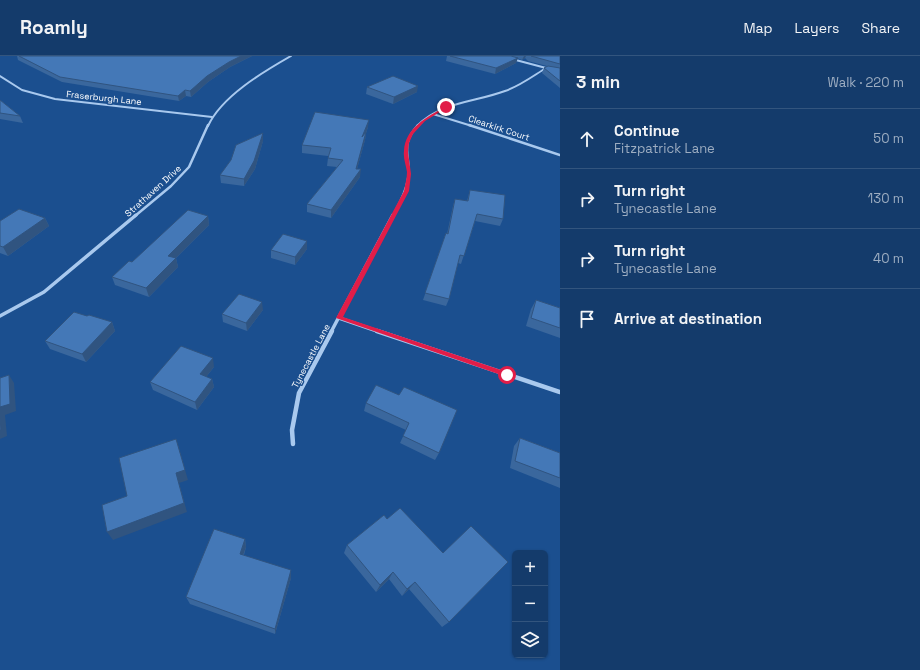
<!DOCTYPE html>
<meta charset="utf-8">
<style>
body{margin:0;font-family:"Space Grotesk",sans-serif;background:#1d4271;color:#f1f3f6}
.controls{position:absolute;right:12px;bottom:12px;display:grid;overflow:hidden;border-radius:6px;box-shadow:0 1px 3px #0004}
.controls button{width:36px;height:36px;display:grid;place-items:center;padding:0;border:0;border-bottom:1px solid #33557e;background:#143b6b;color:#f1f3f6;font:20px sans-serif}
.stop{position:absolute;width:12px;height:12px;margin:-9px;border:3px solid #e11d48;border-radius:50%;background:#fff}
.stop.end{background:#e11d48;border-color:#fff;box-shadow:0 1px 4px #0008}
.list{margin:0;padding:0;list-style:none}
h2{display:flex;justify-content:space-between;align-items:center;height:52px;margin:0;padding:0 16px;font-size:17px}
h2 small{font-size:13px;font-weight:400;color:#9dadc1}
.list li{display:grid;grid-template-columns:26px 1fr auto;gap:12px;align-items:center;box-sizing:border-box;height:60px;padding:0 16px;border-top:1px solid #33557e}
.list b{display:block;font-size:15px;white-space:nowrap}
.list p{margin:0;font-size:13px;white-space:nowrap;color:#9dadc1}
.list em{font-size:13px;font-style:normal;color:#9dadc1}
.icon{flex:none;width:22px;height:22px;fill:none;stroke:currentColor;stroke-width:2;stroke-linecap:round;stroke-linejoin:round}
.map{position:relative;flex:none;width:560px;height:614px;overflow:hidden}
header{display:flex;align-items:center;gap:24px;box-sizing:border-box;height:56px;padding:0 20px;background:#143b6b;border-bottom:1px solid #33557e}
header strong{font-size:19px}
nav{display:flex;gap:22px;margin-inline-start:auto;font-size:14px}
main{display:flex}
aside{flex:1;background:#143b6b}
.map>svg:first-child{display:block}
</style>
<header>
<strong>Roamly</strong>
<nav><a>Map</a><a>Layers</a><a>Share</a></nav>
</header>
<main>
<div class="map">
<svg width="560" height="614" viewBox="0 0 560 614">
<rect width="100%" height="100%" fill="#1b4f8f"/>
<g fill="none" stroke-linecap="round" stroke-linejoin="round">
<g stroke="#a9c9ee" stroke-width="2">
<polyline points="512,3 546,12"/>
<polyline points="0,20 22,34 55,43 212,61"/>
<polyline points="433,58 472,70"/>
<path d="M208 70C222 40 263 16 291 0"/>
<path d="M417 70C440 46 476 46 505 35 520 30 533 20 546 12"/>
</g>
<g stroke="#a9c9ee" stroke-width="2.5">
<polyline points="469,69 560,99"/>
<polyline points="135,160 171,130 189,111 208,69"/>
<path d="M393 160C399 148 406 137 408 123 412 101 398 91 418 69"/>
</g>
<g stroke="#a9c9ee" stroke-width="3.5">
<polyline points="0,260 44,236 136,159"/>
<polyline points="339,262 380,276"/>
<polyline points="331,276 393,159"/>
</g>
<g stroke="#a9c9ee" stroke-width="4.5">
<polyline points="377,275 560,336"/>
<polyline points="293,388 292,374 299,337 332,275"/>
</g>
</g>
<g fill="#3a679d">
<polygon points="17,0 252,0 230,11 208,26 191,41 186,40 179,45 62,26 18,4"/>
<polygon points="447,0 560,0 560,32 542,17 544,12 547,10 528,5 525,2 522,4 517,2 516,7 495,18 446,5"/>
<polygon points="367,31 417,36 393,48 366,38"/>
<polygon points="0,44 20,60 23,67 0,63"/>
<polygon points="368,71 366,77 365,84 357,113 360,121 331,162 307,156 307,148 337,111 327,110 328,102 328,100 302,97 302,89"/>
<polygon points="263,85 255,113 244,130 221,127 220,119"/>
<polygon points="470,134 503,163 500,170 475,165 461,208 458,207 449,243 446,250 423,244 446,177 447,178 453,150 455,143 467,145"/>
<polygon points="208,160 209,169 176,202 178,211 149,241 115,229 112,221 132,206"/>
<polygon points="45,162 49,170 8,200 0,197 0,165"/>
<polygon points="307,185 307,193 295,209 271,202 271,194"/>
<polygon points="536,244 560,252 560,282 526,270 531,253"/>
<polygon points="263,254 247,275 223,266 222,258"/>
<polygon points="87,260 112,266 115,275 86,306 50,293 45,285"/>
<polygon points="214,311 206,321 212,323 214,331 197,354 153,334 150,326"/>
<polygon points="399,339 439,397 435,404 400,387 406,374 364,355 366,347"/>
<polygon points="520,382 560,397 560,432 510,412 514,390"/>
<polygon points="384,459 449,566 442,571 409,533 402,540 389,523 376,536 344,497 347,489"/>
<polygon points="245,483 246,491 244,499 291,522 275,578 190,548 186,541"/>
</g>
<g fill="#305480">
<polygon points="241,0 252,0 230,11 208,26 191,41 190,35 207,20 229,6"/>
<polygon points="524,0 526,0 525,2 522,4"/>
<polygon points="518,2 516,7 495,18 496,12"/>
<polygon points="418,30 417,36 393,48 394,41"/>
<polygon points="185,34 186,40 179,45 178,40"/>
<polygon points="369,64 368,71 366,77 365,84 355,120 362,81"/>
<polygon points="263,77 263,85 255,113 244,130 244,123"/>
<polygon points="361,113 360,121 331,162 331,154"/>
<polygon points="208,160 209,169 170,208 168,200"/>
<polygon points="45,162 49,170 8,200 3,191"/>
<polygon points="307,185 307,193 295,209 295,201"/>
<polygon points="176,202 178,211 149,241 146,232"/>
<polygon points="262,246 263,254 247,275 246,267"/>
<polygon points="112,266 115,275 86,306 82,298"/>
<polygon points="213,302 214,311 202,326 200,318"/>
<polygon points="9,319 14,327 16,355 5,359 7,380 0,383 0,351"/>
<polygon points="212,323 214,331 197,354 195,346"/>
<polygon points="176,383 188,424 179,427 187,456 113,484 107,476 176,417"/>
<polygon points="245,483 246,491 241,505 240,498"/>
<polygon points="291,514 291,522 275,578 275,573"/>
<polygon points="393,516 389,523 376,536 380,529"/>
<polygon points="415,526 409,533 402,540 407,533"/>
</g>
<g fill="#4478b7" stroke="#305480">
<polygon points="19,0 241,0 229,6 207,20 190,35 185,34 178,40 60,21"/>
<polygon points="450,0 511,0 518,2 496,12"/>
<polygon points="531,0 560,0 560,8"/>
<polygon points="548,10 560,12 560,25 544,12"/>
<polygon points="393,20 418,30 394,41 367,31"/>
<polygon points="0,44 20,60 0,57"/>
<polygon points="315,56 369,64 362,81 366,76 356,113 361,113 331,154 307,148 343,104 328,102 331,92 302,89"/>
<polygon points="263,77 254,105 244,123 220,119 231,104 236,89"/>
<polygon points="470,134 505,139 503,163 477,158 464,200 460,199 449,243 425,237 446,177 448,178 455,143 468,145"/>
<polygon points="19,153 45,162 3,191 0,190 0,165"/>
<polygon points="188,154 208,160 168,200 176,202 146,232 112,221 129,205 132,206"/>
<polygon points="283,178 307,185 295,201 271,194"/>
<polygon points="239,238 262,246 246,267 222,258"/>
<polygon points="536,244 560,252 560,272 531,262"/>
<polygon points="74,256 87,260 89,259 112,266 82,298 45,285"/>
<polygon points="181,290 213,302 200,318 212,323 195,346 150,326"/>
<polygon points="9,319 10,348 0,351 0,322"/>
<polygon points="376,329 399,339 404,331 457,354 439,397 403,380 409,367 366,347"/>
<polygon points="0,362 1,374 0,374"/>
<polygon points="520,382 560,397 560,422 515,405"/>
<polygon points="176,383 185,414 176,417 184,447 107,476 102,449 127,440 119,402"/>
<polygon points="400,452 443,497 471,470 508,506 449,566 415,526 407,533 393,516 380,529 347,489 384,459 387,463"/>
<polygon points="214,473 245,483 240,498 291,514 275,573 186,541"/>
</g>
<path fill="#e11d48" d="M445 51H448L425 65 413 78 409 87 408 96 411 118 409 135 343 261 510 317 511 319 507 321 336 262 404 135C405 129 407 122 407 116 406 109 403 102 404 95 405 72 427 61 445 51Z"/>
<g text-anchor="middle" stroke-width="3" stroke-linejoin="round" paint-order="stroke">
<g font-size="9" fill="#fff" stroke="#1b4f8f">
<text transform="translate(104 42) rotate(6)" y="3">Fraserburgh Lane</text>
<text transform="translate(499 72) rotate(18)" y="3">Clearkirk Court</text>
<text transform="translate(153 135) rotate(-42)" y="3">Strathaven Drive</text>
<text transform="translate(311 300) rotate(-62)" y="3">Tynecastle Lane</text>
</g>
</g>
</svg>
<div class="controls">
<button>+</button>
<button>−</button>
<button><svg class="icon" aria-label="layers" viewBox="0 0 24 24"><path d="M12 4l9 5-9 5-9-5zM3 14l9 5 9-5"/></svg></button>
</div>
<div class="stop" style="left:507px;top:319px"></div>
<div class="stop end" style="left:446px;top:51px"></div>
</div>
<aside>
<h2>3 min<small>Walk · 220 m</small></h2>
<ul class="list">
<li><svg class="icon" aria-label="ahead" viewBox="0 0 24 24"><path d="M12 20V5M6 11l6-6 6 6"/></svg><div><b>Continue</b><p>Fitzpatrick Lane</p></div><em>50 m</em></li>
<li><svg class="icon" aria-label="right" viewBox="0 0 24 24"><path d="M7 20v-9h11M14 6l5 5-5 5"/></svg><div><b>Turn right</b><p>Tynecastle Lane</p></div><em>130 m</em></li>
<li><svg class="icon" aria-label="right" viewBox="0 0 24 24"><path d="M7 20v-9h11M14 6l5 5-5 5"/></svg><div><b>Turn right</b><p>Tynecastle Lane</p></div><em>40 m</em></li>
<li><svg class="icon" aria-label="arrive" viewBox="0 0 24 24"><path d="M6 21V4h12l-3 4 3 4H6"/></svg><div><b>Arrive at destination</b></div></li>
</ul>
</aside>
</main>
